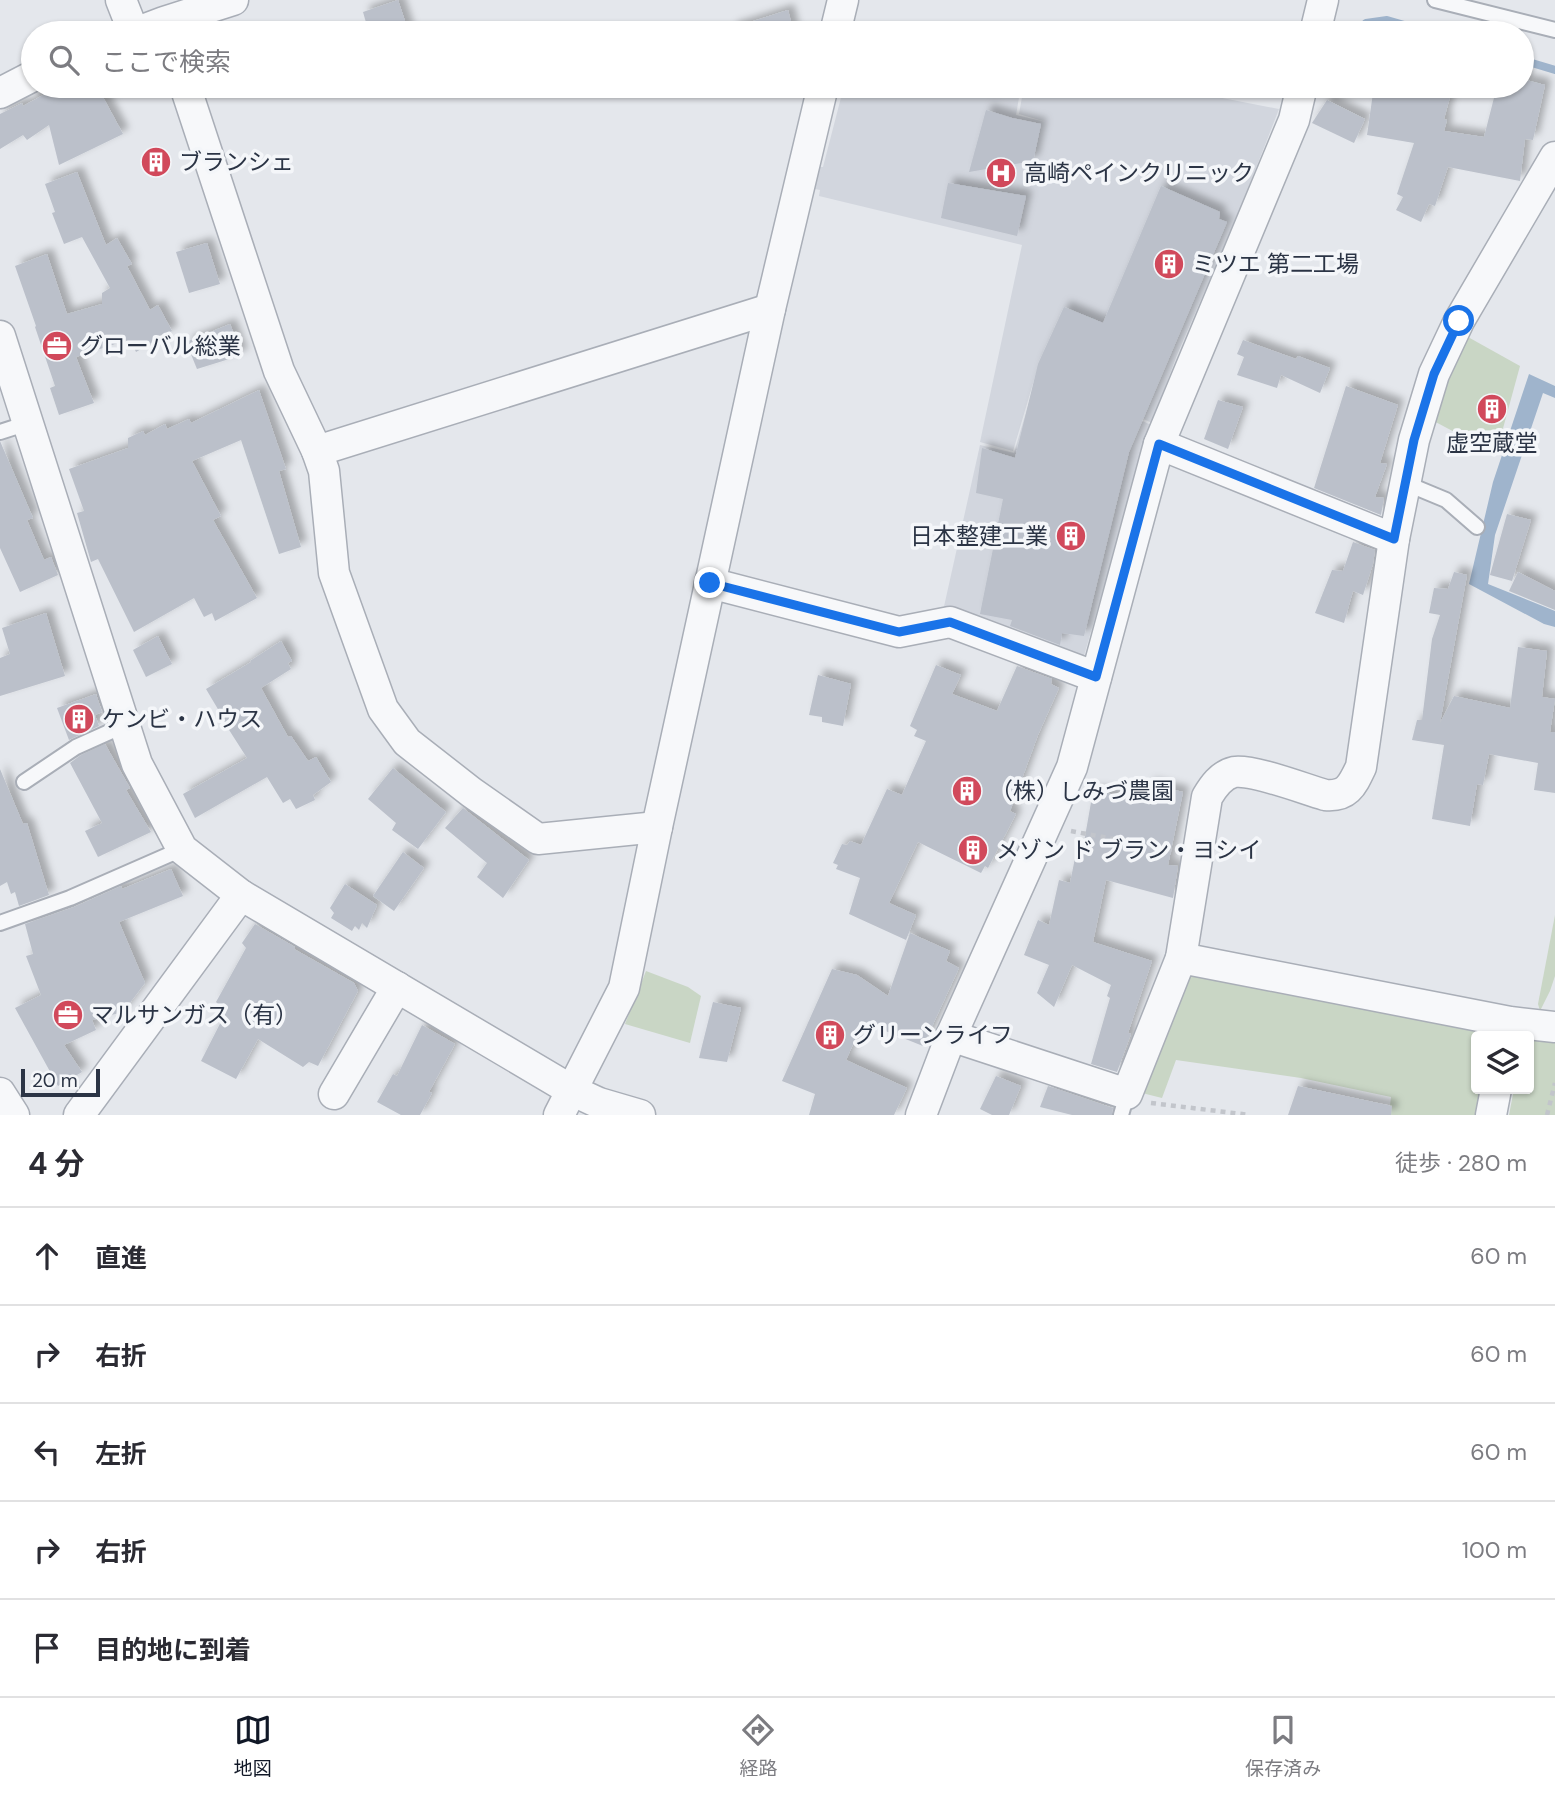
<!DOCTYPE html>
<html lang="ja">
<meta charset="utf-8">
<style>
body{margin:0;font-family:"DM Sans","Noto Sans JP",sans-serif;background:#f2f2f3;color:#2b2b33}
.controls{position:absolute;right:21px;bottom:21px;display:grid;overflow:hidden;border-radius:7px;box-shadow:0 2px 5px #0004}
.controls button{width:63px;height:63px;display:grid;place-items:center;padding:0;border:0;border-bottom:2px solid #e1e1e2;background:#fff;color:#2b2b33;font:35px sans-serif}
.scale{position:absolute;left:21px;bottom:18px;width:79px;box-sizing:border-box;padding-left:7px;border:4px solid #2b3445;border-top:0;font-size:19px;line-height:24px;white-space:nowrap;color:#2b3445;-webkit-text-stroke:5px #f4f6f9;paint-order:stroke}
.stop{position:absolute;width:21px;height:21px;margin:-16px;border:5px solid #1a73e8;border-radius:50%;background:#fff}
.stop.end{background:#1a73e8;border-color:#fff;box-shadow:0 2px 7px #0008}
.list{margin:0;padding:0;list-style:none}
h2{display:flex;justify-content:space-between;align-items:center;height:91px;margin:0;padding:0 28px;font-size:30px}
h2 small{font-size:23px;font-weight:400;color:#7c7c81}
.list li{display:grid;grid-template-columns:46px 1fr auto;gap:21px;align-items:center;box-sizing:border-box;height:98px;padding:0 28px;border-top:2px solid #e1e1e2}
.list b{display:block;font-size:26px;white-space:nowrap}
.list em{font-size:23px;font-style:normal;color:#7c7c81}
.icon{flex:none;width:38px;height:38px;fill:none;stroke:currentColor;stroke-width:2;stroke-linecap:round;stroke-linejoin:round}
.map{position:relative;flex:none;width:1555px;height:1115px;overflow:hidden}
.search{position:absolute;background:#fff;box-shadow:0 2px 5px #0004;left:21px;right:21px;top:21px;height:77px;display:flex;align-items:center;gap:18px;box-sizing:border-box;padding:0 24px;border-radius:38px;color:#7c7c81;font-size:26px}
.sheet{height:581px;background:#fff}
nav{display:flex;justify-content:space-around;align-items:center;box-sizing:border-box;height:98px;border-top:2px solid #e1e1e2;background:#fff;font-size:19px;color:#7c7c81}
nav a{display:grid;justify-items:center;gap:4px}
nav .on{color:#111827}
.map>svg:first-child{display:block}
</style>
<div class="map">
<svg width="1555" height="1115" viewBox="0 0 1555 1115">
<defs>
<filter id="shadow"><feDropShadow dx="6" dy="-6" stdDeviation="3.5" flood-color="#0004"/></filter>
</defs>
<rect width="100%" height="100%" fill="#e4e7ec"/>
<g fill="#d2d6de">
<polygon points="844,86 1021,86 1016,115 1046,122 1019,114 1024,86 1161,86 1279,109 1237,217 1177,355 1152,423 1037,370 1013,451 980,442 1022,245 819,196 820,190 815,189 819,167 823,167"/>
<polygon points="1038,372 1151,425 1081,666 943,611 980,445 1014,453"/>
</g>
<g fill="#c9d6c5">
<polygon points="1459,332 1520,366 1496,454 1428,418"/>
<polygon points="1555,915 1555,976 1550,991 1540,1011 1538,1004"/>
<polygon points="646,971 688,987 701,996 690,1043 625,1024"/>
<polygon points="1188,973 1439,1018 1487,1033 1488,1036 1476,1036 1476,1089 1481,1089 1476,1115 1389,1115 1391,1097 1301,1078 1176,1060 1162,1098 1142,1093"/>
<polygon points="1532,1038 1555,1039 1555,1115 1509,1115 1514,1089 1529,1089 1529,1040"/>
</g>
<polygon fill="#9fb4cc" points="1529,374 1555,386 1555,398 1543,393 1495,535 1488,584 1555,611 1555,627 1544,624 1469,584 1493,482"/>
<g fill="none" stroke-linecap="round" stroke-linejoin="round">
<g stroke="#9fb4cc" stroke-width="8">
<polyline points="1357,33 1366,23 1387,20 1432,33"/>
<polyline points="1522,60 1555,70"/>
</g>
</g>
<g fill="#bbc0ca" filter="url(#shadow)">
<polygon points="398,0 409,33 369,33 363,12"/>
<polygon points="788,10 794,33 731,33 731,28"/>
<polygon points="1522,79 1545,85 1533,140 1525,139 1520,181 1448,167 1435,206 1429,204 1421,222 1396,210 1403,197 1397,194 1414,143 1367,135 1374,86 1453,86 1444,119 1447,120 1444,131 1484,137 1497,86 1522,86"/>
<polygon points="60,86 97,86 123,134 59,165 49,125 27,140 23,135 0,149 0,114 22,103 23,106"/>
<polygon points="1327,100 1365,119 1354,143 1312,123"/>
<polygon points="986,110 1012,118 1041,124 1033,161 969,172"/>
<polygon points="77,172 106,245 117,238 132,264 127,266 150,310 158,305 172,331 136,352 132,343 126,346 124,341 76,357 94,403 59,415 50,388 55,386 35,327 36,326 15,266 47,254 67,314 102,304 102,293 110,288 82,237 64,244 52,213 55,212 45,184"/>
<polygon points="948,183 1026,196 1017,236 941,218"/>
<polygon points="1161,186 1220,212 1219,219 1227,222 1129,452 1084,636 1062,633 1060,645 1010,626 1012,620 980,614 1003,499 976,493 982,448 1015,458 1038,364 1064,307 1103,323"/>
<polygon points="207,243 220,284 189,293 176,252"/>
<polygon points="230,324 242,355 197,369 186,342"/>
<polygon points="1243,340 1296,359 1298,356 1330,368 1320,393 1281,375 1277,388 1237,375 1244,357 1237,354"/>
<polygon points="1346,386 1398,405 1380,463 1387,464 1375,497 1384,498 1381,515 1314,488"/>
<polygon points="259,390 286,469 279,471 301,547 279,554 241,440 192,461 221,516 213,520 257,598 215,621 212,613 204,617 194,598 134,632 98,559 91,562 77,513 84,511 69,469 128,448 128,438 143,431 145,435 165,424 167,429 189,419 191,423"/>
<polygon points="1218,400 1243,407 1228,449 1204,439"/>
<polygon points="0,441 33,518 27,520 44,560 51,557 58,575 20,592 0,548"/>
<polygon points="1507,514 1531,520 1512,581 1490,575"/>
<polygon points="1353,542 1375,550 1373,564 1363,595 1353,591 1344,623 1315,613 1332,570 1343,571"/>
<polygon points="1454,572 1467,575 1440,723 1454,696 1510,708 1518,647 1547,651 1542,697 1555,699 1550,732 1555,732 1555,793 1534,790 1538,763 1489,754 1483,785 1477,784 1470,826 1432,819 1444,745 1412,740 1417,720 1422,720 1432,639 1440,615 1429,613 1434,588 1448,589"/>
<polygon points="1518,572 1555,591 1555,610 1509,591"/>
<polygon points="46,613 65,676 0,696 0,658 10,654 2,628"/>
<polygon points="158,636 172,664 146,677 133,650"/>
<polygon points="281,641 292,661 288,663 291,669 261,688 288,737 291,736 308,761 316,757 331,782 313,795 315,800 296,809 290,799 283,803 267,777 195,818 183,794 247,758 224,722 225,721 206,689 251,662 250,661"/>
<polygon points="936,665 961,675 952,694 997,711 1017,666 1052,679 1051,684 1059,688 1038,735 1010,811 1016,814 988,868 985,866 981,873 918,842 889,903 916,915 906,940 849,914 860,878 836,869 838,865 833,863 842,844 847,845 850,841 861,845 887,789 902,795 926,741 914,736 917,730 910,726"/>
<polygon points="818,675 851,684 843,726 822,722 822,717 809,715"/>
<polygon points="96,694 102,712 95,715 99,726 69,740 57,708"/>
<polygon points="105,744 130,788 126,790 151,832 98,857 85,831 102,823 70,763 81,755"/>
<polygon points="393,768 446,812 418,849 392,830 396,823 368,799"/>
<polygon points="0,769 23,824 27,823 49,895 19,906 15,892 11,894 7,882 0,886"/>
<polygon points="1149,784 1183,792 1168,865 1178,866 1173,898 1106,880 1093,942 1152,961 1128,1033 1131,1034 1125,1050 1117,1072 1091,1064 1110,998 1107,996 1111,985 1072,965 1054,1007 1037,993 1049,965 1024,955 1038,920 1049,925 1059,880 1070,883 1077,848 1083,848 1093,791 1146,800"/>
<polygon points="463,808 529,860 503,898 477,877 487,863 445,828"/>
<polygon points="403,852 424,868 394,911 373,896"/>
<polygon points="171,869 183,896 119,922 145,983 123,1012 92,1020 96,1030 64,1045 82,1072 58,1086 15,1008 41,995 26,956 33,954 25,924 74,907 121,886 122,889"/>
<polygon points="345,884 377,905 367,928 362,923 359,930 355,926 352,931 331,918 334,913 330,908"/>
<polygon points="255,924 295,947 294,949 354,983 358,991 318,1066 309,1062 303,1067 258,1039 236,1079 201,1061 226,1012 216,1002 246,948 242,943"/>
<polygon points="910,933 950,951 946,961 959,968 923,1046 863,1022 846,1060 907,1088 894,1115 809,1115 815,1094 782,1081 832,969 857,975 888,996"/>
<polygon points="713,1002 741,1008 727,1062 699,1058"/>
<polygon points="422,1025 455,1044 429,1092 432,1093 420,1115 401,1115 377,1102 393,1074 397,1076"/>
<polygon points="996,1076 1021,1086 1009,1115 992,1115 980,1109"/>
<polygon points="1048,1086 1113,1108 1112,1115 1072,1115 1040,1107"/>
<polygon points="1298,1086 1392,1106 1391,1115 1288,1115"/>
</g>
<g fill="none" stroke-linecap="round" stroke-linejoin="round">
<g stroke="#a9aeb7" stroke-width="18">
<g id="service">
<polyline points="1435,0 1555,30"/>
<polyline points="0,432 28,423"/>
<polyline points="1405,483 1446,500 1477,527"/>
<polyline points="24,782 76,747 125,725"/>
<polyline points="0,923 70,898 182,849"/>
<polyline points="1121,1115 1127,1094"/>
</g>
</g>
<g stroke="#a9aeb7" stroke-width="33">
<g id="minor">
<polyline points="121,0 134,33"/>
<polyline points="135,33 164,22 233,0"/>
<polyline points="835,33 843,0"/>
<polyline points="1315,33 1323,0"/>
<polyline points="185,86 279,371 317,451 324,471 334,573 383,709 407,742 471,792 538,839 657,827"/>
<polyline points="0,93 33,76"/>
<polyline points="0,336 137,764 182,849 241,895 571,1090 599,1103 640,1115"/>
<polyline points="1159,444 1394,539"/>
<polyline points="317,451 770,309"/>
<polyline points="710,583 899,632 950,622 1096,677"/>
<path d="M1181 958 1207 797C1213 787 1221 775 1234 772 1253 769 1304 789 1325 795 1347 797 1352 786 1361 767L1394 539 1414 440 1434 374 1459 321 1555 157"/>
<polyline points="951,1036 1127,1094 1181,958 1510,1022 1555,1027"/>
<polyline points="0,1093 14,1115"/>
<polyline points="334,1094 397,987"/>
<polyline points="79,1115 241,895"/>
<polyline points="559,1115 624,988 657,827 770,309 823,86"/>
<polyline points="921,1115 951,1036 1072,767 1159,444 1294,120 1302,86"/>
<polyline points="1491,1115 1496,1089"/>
</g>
</g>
<g stroke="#c2c5cb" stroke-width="4.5" stroke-dasharray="5 5" stroke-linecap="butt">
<polyline points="1071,831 1172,850"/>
<polyline points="1151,1103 1250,1115"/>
<polyline points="1547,1115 1555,1083"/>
</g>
<use href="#service" stroke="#f7f8fa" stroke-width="14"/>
<use href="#minor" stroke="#f7f8fa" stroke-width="30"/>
</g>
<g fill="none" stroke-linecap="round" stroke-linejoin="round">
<polyline stroke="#1a73e8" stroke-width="9" points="710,583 899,632 950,622 1096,677 1159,444 1394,539 1414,440 1434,374 1459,321"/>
</g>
<defs>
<g id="building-disc" transform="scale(1.575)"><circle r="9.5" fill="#d1495b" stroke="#f4f6f9"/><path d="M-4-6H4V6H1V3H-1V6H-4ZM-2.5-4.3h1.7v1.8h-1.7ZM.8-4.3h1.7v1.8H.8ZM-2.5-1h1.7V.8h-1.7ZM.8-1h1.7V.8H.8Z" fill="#fff"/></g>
<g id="hospital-disc" transform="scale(1.575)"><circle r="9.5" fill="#d1495b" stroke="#f4f6f9"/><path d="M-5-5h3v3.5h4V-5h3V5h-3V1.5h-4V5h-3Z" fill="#fff"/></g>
<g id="office-disc" transform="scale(1.575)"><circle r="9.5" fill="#d1495b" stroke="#f4f6f9"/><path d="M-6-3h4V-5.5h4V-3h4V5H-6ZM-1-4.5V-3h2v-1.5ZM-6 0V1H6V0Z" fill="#fff"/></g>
</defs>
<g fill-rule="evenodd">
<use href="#building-disc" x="156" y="162"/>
<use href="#hospital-disc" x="1001" y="173"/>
<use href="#building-disc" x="1169" y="264"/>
<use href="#office-disc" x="57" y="346"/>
<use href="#building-disc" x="1492" y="409"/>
<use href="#building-disc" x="1071" y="536"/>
<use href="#building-disc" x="79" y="719"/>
<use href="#building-disc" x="967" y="791"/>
<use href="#building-disc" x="973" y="850"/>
<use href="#office-disc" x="68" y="1015"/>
<use href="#building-disc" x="830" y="1035"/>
</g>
<g text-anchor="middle" stroke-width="7" stroke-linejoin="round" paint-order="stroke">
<g font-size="23" fill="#2b3445" stroke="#f4f6f9" text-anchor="start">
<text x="179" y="170">ブランシェ</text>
<text x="1024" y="181">高崎ペインクリニック</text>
<text x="1192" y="272">ミツエ 第二工場</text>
<text x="80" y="354">グローバル総業</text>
<text x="1492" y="451" text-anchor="middle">虚空蔵堂</text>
<text x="1048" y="544" text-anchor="end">日本整建工業</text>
<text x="102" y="727">ケンビ・ハウス</text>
<text x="990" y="799">（株）しみづ農園</text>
<text x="996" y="858">メゾン ド ブラン・ヨシイ</text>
<text x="91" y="1023">マルサンガス（有）</text>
<text x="853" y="1043">グリーンライフ</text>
</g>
</g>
</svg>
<div class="controls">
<button><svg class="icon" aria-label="layers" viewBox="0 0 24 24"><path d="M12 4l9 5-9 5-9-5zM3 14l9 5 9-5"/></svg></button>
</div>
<div class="scale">20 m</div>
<div class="stop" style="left:1459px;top:321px"></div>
<div class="stop end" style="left:710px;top:583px"></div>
<div class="search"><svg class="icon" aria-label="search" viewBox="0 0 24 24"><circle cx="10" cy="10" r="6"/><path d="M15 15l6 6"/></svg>ここで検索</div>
</div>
<section class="sheet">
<h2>4 分<small>徒歩 · 280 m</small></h2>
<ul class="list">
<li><svg class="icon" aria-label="ahead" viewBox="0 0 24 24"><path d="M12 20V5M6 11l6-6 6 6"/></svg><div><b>直進</b></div><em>60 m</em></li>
<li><svg class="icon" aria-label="right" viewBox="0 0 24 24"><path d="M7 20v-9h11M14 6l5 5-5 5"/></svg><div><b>右折</b></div><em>60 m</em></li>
<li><svg class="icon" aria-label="left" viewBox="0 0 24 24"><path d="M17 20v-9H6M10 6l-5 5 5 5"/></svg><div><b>左折</b></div><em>60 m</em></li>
<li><svg class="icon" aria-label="right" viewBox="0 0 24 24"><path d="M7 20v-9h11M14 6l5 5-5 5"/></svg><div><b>右折</b></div><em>100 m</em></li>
<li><svg class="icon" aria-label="arrive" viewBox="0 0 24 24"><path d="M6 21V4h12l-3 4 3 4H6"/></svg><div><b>目的地に到着</b></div></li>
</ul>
</section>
<nav>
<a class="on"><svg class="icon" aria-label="map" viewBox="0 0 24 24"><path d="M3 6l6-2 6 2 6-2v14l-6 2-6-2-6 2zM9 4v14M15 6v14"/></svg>地図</a>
<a><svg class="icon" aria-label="directions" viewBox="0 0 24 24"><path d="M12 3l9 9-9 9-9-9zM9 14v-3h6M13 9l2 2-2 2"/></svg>経路</a>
<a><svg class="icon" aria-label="saved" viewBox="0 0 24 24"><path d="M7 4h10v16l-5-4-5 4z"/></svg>保存済み</a>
</nav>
